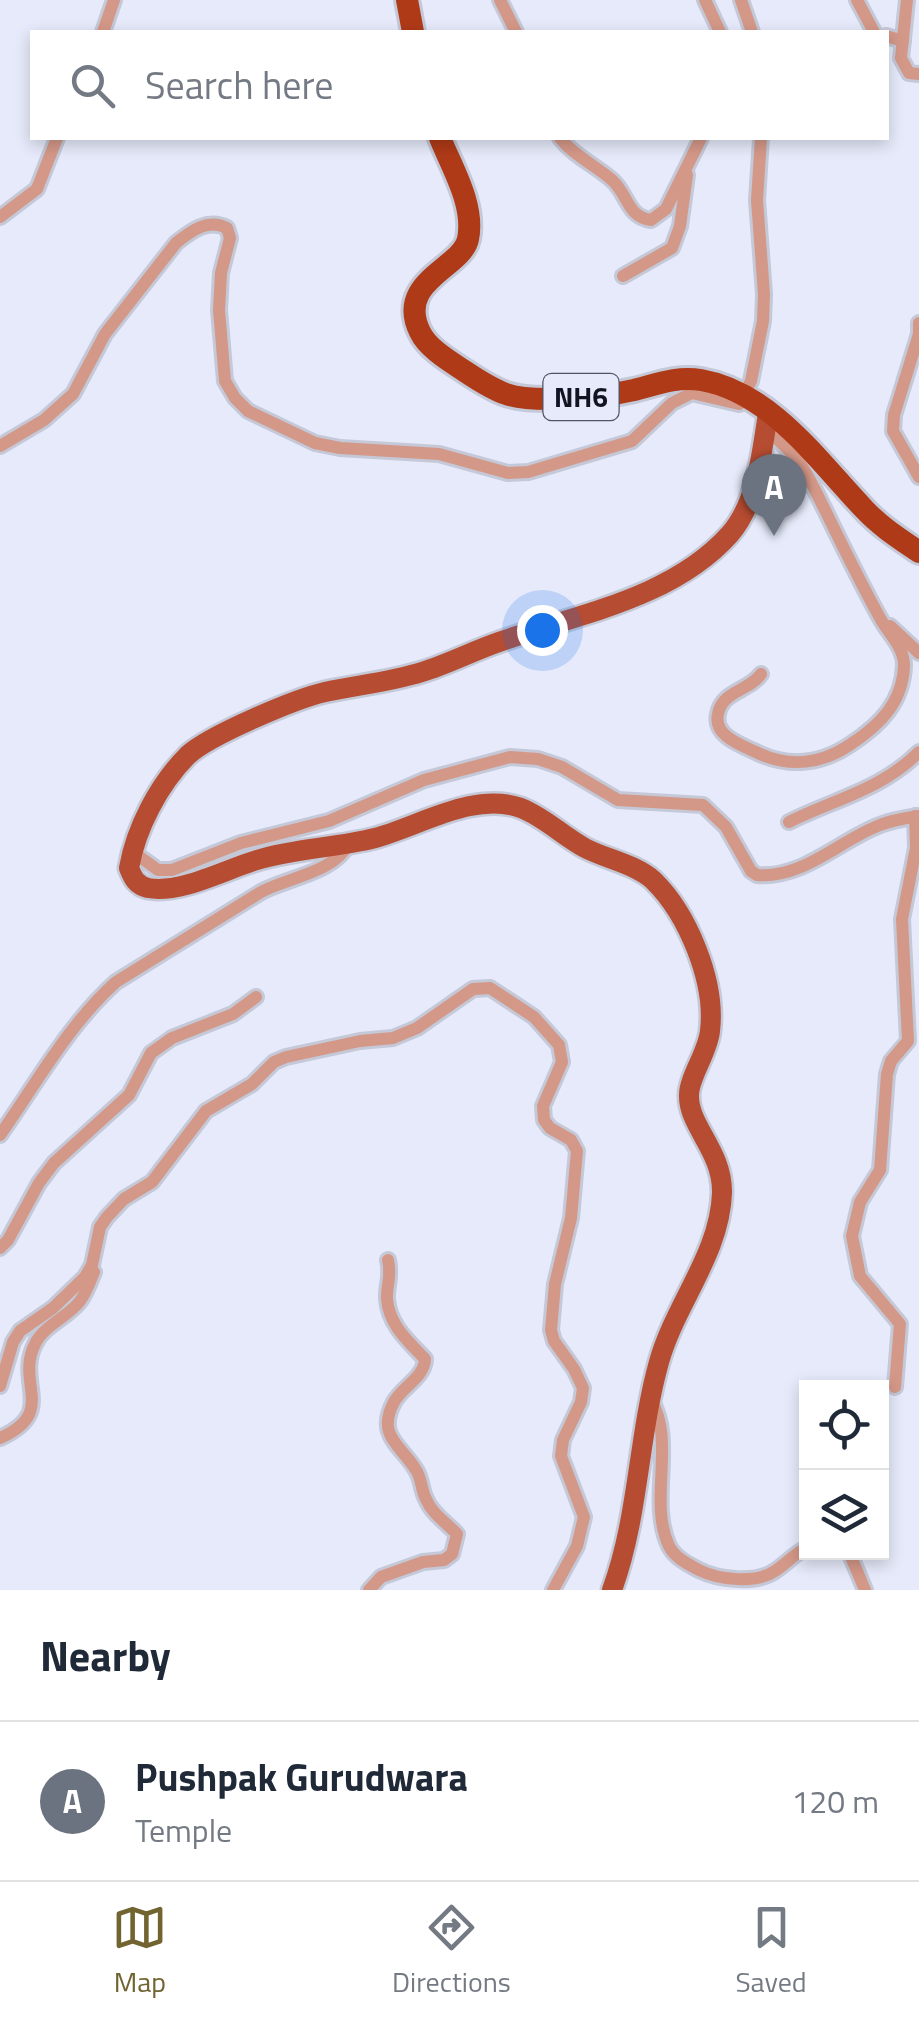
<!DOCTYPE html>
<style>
body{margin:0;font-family:"Titillium Web",sans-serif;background:#f6f6f7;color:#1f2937}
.controls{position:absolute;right:30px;bottom:30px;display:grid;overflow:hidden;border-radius:0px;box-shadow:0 5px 15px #0003}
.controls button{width:90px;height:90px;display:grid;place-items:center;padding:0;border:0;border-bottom:2px solid #e0e1e3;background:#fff;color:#1f2937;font:50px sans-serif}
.you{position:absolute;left:542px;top:630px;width:35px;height:35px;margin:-25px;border:8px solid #fff;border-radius:50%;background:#1a73e8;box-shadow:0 0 0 15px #1a73e833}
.badge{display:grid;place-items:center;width:65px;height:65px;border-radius:50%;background:#716431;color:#fff;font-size:32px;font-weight:700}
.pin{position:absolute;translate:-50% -82px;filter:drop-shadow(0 2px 5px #0008)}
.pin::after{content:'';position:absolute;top:52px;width:35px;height:30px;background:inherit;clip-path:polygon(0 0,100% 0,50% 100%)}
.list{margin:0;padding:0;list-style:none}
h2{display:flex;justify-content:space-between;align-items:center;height:130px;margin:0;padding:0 40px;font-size:42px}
h2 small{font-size:32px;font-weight:400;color:#747a83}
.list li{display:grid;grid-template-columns:65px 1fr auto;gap:30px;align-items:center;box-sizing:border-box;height:160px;padding:0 40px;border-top:2px solid #e0e1e3}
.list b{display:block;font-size:38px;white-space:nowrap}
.list p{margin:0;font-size:32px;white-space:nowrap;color:#747a83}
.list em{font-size:32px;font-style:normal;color:#747a83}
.icon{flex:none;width:55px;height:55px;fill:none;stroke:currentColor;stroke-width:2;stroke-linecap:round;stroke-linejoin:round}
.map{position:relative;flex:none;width:919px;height:1590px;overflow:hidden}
.search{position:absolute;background:#fff;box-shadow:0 5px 15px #0003;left:30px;right:30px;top:30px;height:110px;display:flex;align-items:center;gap:25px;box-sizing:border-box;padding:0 35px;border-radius:0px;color:#747a83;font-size:38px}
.sheet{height:290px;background:#fff}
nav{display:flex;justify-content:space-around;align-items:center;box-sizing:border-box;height:140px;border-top:2px solid #e0e1e3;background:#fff;font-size:28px;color:#747a83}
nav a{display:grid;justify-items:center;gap:5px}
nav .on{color:#716431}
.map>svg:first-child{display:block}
</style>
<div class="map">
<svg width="919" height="1590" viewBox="0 0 919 1590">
<rect width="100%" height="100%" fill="#e6eafa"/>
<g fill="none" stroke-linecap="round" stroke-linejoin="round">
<g stroke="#c4c8d7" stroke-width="18">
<g id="minor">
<polyline points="500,0 516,32"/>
<polyline points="705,0 720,32"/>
<polyline points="741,0 752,32"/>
<polyline points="857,0 874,32"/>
<polyline points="907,0 901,58 909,73 919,74"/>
<polyline points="103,32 114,0"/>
<polyline points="886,36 903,41"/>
<path d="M560 138C574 156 595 165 612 180 628 194 627 217 651 220L666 209 701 138"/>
<polyline points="0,217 37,189 57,138"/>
<polyline points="623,276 672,248 680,226 687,175"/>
<polyline points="919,323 919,334 894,415 893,431 919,477"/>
<path d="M0 446 44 420 73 394 105 334 176 243C191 231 208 218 227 228L230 238 221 273 219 310 225 381 235 398 248 411 315 443 340 448 439 454 508 473 528 472 632 441 672 403 692 393 739 404 751 381 763 321 764 294 757 200 761 138"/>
<polyline points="890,626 919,653"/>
<path d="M761 674C749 691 722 691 718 714 713 736 741 745 758 753 790 768 822 764 851 744 880 725 903 702 904 665 904 647 888 633 880 618 860 582 842 545 824 508 816 493 809 475 798 461 789 449 777 439 766 429"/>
<path d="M789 822C835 799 881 790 919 752"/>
<path d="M131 858 140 857 158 870H172L241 843 329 821 424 780 510 757 538 759 562 767 618 800 703 805 726 827 751 871 757 875C803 879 840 840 880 825 892 820 906 818 919 816"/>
<path d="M0 1135C36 1084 69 1024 116 982L261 892C289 877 334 873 349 843"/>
<polyline points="0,1248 8,1240 39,1183 54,1163 129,1095 151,1053 172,1038 233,1014 256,997"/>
<polyline points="0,1386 13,1342 20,1331 53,1308 85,1277 92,1265 100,1227 107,1217 124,1199 152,1182 206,1111 252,1084 274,1062 286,1057 360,1041 393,1038 417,1028 473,989 490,988 534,1017 559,1045 562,1062 543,1106 544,1120 550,1128 571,1140 577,1151 571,1218 555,1284 551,1330 554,1341 574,1369 583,1388 581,1402 563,1440 561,1456 584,1517 577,1546 553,1590"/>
<polyline points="895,1387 900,1324 860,1276 852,1236 860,1202 880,1170 887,1074 891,1061 908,1041 902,919 916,848 915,816"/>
<path d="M651 1400C676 1441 648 1501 669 1546 675 1558 688 1564 699 1570 719 1580 756 1584 775 1571 786 1564 794 1554 806 1548"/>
<path d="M0 1438C58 1412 15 1383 35 1344 43 1326 68 1317 80 1301 86 1293 90 1282 94 1272"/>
<polyline points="849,1552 865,1590"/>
<path d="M369 1590 381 1577 423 1562 444 1560 452 1554 457 1534C447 1523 432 1514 426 1499 421 1490 422 1479 416 1470 401 1445 376 1436 394 1402 403 1386 424 1378 425 1359 408 1341 389 1325 387 1299 386 1285 392 1278 388 1260"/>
</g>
</g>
<g stroke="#c4c8d7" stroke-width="25">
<path id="primary" d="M612 1590C639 1516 638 1437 659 1362 675 1304 720 1254 722 1193 723 1151 688 1126 689 1095 689 1077 708 1052 710 1031 716 982 688 914 653 880 635 864 606 859 585 848 563 836 544 817 521 808 474 791 420 826 375 838 336 848 296 848 257 860 226 869 181 894 148 888 136 885 133 878 129 868 136 828 159 784 188 755 210 735 295 699 325 692 357 685 390 682 422 672 448 664 473 651 499 642 577 614 672 599 730 534 757 503 762 452 768 413"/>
</g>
<g stroke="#c4c8d7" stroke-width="28">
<g id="trunk">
<polyline points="407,0 413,32"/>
<path d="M440 138C452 168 475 205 468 239 462 268 395 281 420 332 428 349 451 362 466 372 478 380 492 389 506 394 535 404 603 397 634 390 658 384 676 376 701 380 771 392 819 462 865 510 881 527 900 539 919 552"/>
</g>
</g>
<use href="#minor" stroke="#d49888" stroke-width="12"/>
<use href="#primary" stroke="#b64c31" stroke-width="20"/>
<use href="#trunk" stroke="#af3a18" stroke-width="22"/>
</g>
<g text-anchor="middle" stroke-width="9" stroke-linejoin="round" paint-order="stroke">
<rect fill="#e6eafa" stroke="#525463" stroke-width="2.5" x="543.5" y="374" width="75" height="46" rx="8"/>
<g font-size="28" font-weight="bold" fill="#121422">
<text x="581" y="407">NH6</text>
</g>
</g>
</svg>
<div class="controls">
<button><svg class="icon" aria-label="locate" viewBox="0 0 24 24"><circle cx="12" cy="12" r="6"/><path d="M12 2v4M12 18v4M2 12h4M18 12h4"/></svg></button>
<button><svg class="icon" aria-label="layers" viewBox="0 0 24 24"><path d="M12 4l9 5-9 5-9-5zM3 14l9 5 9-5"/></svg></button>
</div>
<div class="you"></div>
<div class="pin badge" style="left:774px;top:536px;background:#6b7280">A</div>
<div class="search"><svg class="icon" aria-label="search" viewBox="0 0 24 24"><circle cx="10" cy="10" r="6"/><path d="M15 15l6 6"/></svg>Search here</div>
</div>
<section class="sheet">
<h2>Nearby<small></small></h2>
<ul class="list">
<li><span class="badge" style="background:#6b7280">A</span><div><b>Pushpak Gurudwara</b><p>Temple</p></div><em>120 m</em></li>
</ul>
</section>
<nav>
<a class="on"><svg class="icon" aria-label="map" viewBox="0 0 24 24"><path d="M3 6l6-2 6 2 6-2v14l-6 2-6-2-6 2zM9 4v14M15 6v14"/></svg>Map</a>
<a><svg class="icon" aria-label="directions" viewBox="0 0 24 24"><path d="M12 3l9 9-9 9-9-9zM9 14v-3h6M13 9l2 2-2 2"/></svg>Directions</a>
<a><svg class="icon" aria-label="saved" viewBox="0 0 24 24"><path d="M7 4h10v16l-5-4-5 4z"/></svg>Saved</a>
</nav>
